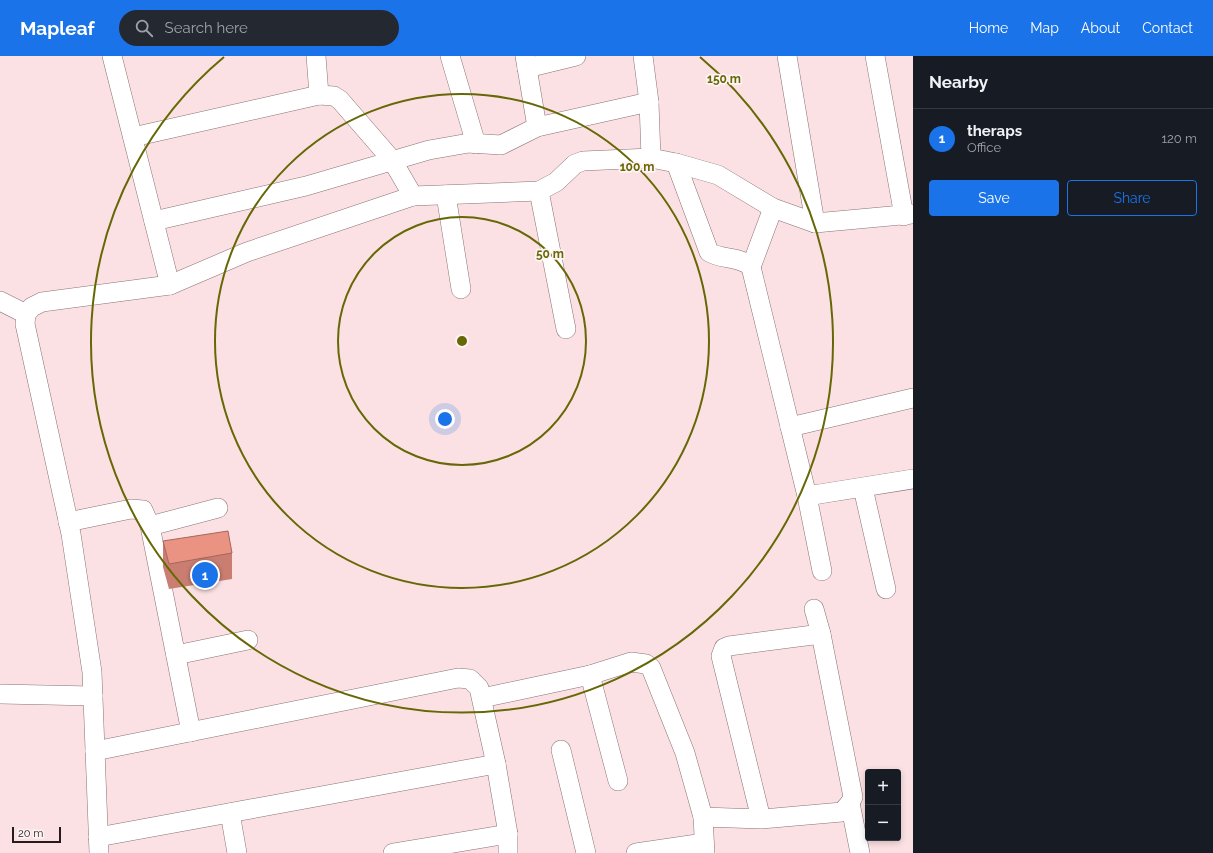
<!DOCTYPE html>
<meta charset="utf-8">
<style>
body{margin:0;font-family:Raleway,sans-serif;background:#242831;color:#f1f3f6}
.controls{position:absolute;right:12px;bottom:12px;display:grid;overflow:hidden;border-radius:4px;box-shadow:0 2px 6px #0003}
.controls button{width:36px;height:36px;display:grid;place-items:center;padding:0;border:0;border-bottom:1px solid #363941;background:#171b24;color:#f1f3f6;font:20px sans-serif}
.scale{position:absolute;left:12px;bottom:10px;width:49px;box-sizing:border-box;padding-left:4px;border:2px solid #251b1c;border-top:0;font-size:11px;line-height:14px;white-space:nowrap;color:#251b1c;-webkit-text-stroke:3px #fef3f4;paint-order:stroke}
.you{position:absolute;left:445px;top:363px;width:14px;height:14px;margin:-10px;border:3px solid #fff;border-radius:50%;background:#1a73e8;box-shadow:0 0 0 6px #1a73e833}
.badge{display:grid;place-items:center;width:26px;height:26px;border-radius:50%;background:#1a73e8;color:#fff;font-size:13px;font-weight:700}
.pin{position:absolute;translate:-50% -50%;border:2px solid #fff;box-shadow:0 1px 4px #0006}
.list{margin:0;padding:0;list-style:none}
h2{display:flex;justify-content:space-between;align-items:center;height:52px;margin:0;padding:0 16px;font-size:17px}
h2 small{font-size:13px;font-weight:400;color:#9ea1a6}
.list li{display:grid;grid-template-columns:26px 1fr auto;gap:12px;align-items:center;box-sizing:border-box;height:60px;padding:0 16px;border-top:1px solid #363941}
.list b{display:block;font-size:15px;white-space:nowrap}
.list p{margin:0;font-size:13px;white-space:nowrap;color:#9ea1a6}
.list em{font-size:13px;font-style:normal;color:#9ea1a6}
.actions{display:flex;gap:8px;padding:12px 16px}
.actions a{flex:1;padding:9px 0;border:1px solid #1a73e8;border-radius:4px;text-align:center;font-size:14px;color:#1a73e8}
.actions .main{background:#1a73e8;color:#fff}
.icon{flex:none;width:22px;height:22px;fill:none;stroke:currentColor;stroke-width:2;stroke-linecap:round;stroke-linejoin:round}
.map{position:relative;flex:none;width:913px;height:797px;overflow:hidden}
header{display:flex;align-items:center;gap:24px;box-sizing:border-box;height:56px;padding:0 20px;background:#1a73e8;color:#fff}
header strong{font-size:19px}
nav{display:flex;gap:22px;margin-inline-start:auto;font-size:14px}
.search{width:280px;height:36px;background:#242831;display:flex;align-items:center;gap:10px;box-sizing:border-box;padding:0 14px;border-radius:22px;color:#9ea1a6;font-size:15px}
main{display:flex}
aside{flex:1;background:#171b24}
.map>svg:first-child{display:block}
</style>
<header>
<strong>Mapleaf</strong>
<div class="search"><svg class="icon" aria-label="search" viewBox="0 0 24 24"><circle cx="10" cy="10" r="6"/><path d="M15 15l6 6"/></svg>Search here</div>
<nav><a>Home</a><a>Map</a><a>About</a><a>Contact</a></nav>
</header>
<main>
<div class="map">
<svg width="913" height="797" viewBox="0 0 913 797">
<rect width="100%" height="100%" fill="#fce1e4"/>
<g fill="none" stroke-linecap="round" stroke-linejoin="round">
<g stroke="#8a7275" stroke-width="20">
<g id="street">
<polyline points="112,0 170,229"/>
<polyline points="316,0 319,39"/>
<polyline points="450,0 476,88"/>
<polyline points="525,0 537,71"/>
<polyline points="643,0 649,46 651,102"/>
<polyline points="787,0 815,167"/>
<polyline points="875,0 904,160"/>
<polyline points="527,12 576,0"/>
<polyline points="133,81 319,39 334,40 340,44 392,104 413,140"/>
<path d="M676 107 709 196C721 204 741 200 751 211L807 440 822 515"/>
<polyline points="539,135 566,273"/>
<polyline points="446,139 461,233"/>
<polyline points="154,165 306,130 429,94 469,87 501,89 537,71 649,46"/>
<polyline points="751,211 773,152"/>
<polyline points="0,245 26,258"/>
<polyline points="790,371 913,342"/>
<polyline points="863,432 886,533"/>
<polyline points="807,440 913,423"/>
<polyline points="68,466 131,453 143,454 150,470 191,676"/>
<polyline points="150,470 218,452"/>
<polyline points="814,553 821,578"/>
<polyline points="176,599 248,584"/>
<polyline points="590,619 618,725"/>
<polyline points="0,638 93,640"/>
<polyline points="482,642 590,619 631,606 646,608 651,612 685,697 703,761"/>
<polyline points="561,694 586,797"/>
<polyline points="95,695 458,622 470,623 479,632 496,708"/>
<polyline points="850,747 860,797"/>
<polyline points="230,757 237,797"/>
<polyline points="98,781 496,708 508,778 508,797"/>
<polyline points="99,797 92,616 71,478 25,268 26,258 32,251 42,246 170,229 247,196 413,140 539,135 556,126 575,108 583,105 651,102 676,107 718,119 773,152 815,167 913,158"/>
<polyline points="393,797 508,778"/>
<polyline points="636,797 704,787"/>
<polyline points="705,797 703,761 761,763 721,600 724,592 729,590 821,578 853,741 850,747 842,756 761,763"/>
</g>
</g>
<use href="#street" stroke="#fff" stroke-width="19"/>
</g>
<polygon fill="#c97e71" points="163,485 232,497 232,523 169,533 163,511"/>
<polygon fill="#ea9383" stroke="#a4675c" points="228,475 232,497 169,508 163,485"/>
<g fill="none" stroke="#666805" stroke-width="2">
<circle cx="462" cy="285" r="124"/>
<circle cx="462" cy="285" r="247"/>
<path d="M700 1A371 371 0 1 1 224 1"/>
</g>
<circle cx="462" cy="285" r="6" fill="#666805" stroke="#fef3f4" stroke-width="2"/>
<g font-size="12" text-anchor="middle" font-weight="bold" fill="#666805" stroke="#fef3f4" stroke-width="3.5" stroke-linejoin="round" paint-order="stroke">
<text x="724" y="27">150 m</text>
<text x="637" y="115">100 m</text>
<text x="550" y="202">50 m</text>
</g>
</svg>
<div class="controls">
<button>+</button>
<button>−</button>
</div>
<div class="scale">20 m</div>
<div class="you"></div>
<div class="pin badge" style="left:205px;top:519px">1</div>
</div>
<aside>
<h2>Nearby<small></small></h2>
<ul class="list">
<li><span class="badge">1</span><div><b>theraps</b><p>Office</p></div><em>120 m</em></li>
</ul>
<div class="actions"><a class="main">Save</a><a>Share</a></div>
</aside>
</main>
